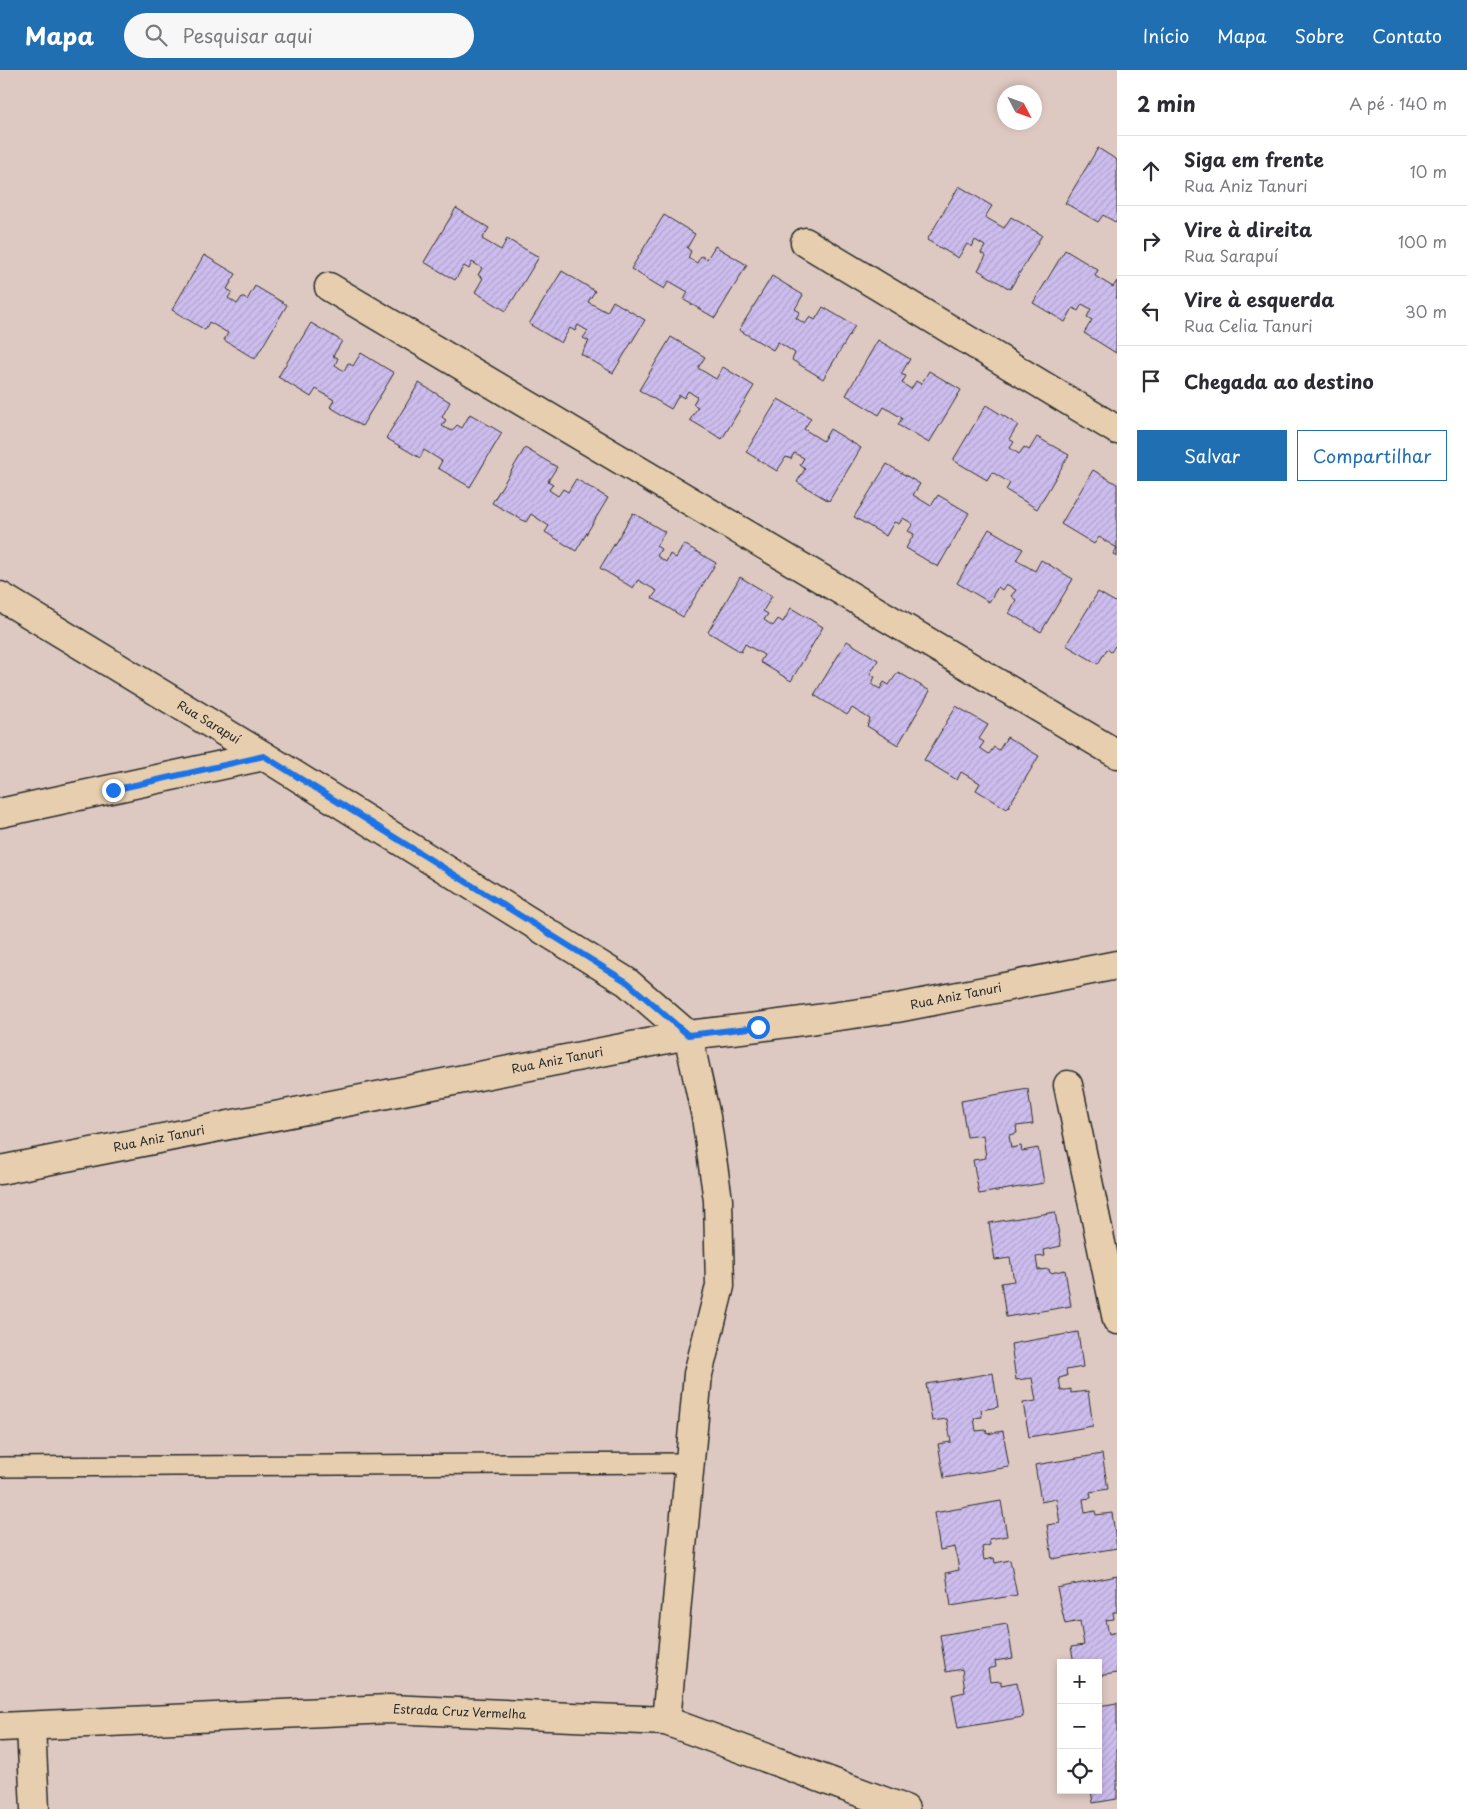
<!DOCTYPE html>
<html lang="pt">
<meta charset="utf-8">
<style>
body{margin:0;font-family:"Playpen Sans",sans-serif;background:#f7f7f7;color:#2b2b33}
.controls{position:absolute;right:15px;bottom:15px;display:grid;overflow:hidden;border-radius:0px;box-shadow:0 2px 8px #0003}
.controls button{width:45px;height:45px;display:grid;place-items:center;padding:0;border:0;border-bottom:1px solid #e1e1e2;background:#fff;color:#2b2b33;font:25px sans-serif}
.compass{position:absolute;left:997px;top:15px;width:45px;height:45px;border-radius:50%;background:#fff;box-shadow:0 2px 8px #0003;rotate:131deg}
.stop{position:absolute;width:15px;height:15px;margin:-11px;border:4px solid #1a73e8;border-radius:50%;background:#fff}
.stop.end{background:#1a73e8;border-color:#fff;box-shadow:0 1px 5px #0008}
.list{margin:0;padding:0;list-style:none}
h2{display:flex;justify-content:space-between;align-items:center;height:65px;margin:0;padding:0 20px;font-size:21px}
h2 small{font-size:16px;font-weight:400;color:#7c7c81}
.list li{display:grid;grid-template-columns:32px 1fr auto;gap:15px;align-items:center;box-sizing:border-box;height:70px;padding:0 20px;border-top:1px solid #e1e1e2}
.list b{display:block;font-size:19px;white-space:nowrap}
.list p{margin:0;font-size:16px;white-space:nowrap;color:#7c7c81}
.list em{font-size:16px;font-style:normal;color:#7c7c81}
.actions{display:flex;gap:10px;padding:15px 20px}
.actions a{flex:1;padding:11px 0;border:1px solid #1f6fb2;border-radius:0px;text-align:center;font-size:18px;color:#1f6fb2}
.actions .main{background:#1f6fb2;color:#fff}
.icon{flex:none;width:28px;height:28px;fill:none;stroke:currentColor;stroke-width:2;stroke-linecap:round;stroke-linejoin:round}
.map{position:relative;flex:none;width:1117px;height:1739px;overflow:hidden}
header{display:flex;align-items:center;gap:30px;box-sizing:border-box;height:70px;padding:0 25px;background:#1f6fb2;color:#fff}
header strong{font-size:24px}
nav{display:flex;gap:28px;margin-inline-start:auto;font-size:18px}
.search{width:350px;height:45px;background:#f7f7f7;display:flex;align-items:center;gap:12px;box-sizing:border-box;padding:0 18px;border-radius:28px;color:#7c7c81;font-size:19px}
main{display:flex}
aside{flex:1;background:#fff}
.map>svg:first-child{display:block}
</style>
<header>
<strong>Mapa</strong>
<div class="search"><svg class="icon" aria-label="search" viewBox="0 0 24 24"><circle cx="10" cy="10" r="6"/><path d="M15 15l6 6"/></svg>Pesquisar aqui</div>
<nav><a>Início</a><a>Mapa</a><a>Sobre</a><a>Contato</a></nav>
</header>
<main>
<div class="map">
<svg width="1117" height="1739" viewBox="0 0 1117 1739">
<defs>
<pattern id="building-hatch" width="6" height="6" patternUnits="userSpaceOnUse" patternTransform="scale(1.25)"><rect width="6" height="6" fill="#cdbdee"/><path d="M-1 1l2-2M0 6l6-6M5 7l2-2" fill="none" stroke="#b0a3cc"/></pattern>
</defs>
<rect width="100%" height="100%" fill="#dec9c2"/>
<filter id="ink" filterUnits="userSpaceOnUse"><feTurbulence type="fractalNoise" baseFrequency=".02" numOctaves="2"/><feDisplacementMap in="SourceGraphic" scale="10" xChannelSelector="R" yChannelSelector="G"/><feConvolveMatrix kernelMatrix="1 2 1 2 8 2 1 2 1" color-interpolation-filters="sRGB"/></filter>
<g filter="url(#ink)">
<g fill="url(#building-hatch)" stroke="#2b2b2b">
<polygon points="1098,78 1117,90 1117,153 1103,145 1098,152 1065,133"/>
<polygon points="959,116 992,136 985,147 1004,158 1011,147 1042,165 1010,219 978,200 986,186 981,183 985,176 975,170 972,177 967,174 958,188 927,170"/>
<polygon points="456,138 489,158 482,169 501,180 507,169 539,187 506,241 475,222 483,208 478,205 482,198 472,192 469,199 464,196 455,210 424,192"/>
<polygon points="664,145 695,164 687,178 691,181 688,188 697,193 701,186 707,189 715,176 747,195 715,248 684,230 688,222 669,211 664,219 631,199"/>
<polygon points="1065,180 1098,200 1095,206 1113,217 1117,211 1116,283 1084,263 1092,250 1087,247 1091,239 1082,234 1078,241 1073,238 1065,252 1033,233"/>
<polygon points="204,185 236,204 227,219 232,222 228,228 237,234 242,227 247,230 255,216 287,235 255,289 224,270 228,263 209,252 205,260 172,240"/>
<polygon points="562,201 595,221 588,232 607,242 613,231 645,250 613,303 581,284 589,271 583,268 588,261 578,255 575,261 570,258 561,273 529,254"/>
<polygon points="772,206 803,225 795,239 800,242 796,248 805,254 810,247 815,250 823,237 855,256 823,309 792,290 795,283 778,272 773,280 739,260"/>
<polygon points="311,253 342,271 333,286 338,288 335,295 344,301 348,293 353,296 361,283 394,303 362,356 330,337 334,330 316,319 311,327 278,307"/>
<polygon points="671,267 705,287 698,298 716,309 723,297 754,316 722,369 690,350 698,337 693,334 697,327 688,321 684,328 679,325 671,339 639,320"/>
<polygon points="878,270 910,289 901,304 906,306 902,313 911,319 916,311 921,314 929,301 961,320 929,373 898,355 902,348 884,337 879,345 846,325"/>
<polygon points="419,313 450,332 442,347 446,350 442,356 452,361 457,355 462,358 470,344 502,363 470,417 438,398 442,391 424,380 420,388 386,368"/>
<polygon points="778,329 811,348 804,359 823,371 830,359 861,378 829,431 797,412 805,399 800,395 804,388 794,383 791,389 786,387 777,401 746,382"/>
<polygon points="986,335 1018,355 1009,369 1014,372 1010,378 1019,384 1024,377 1029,380 1037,367 1069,385 1037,439 1006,420 1010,413 992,402 987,410 953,390"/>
<polygon points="525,378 557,397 548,411 553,414 549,420 558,426 563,419 568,422 576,409 608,428 576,481 545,462 549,456 531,444 526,452 492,433"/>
<polygon points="887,394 920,414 913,425 931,436 938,425 969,443 938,497 906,478 914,464 908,461 913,454 903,448 899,454 894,452 886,466 854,447"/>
<polygon points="1093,400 1117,414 1117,487 1113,484 1117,478 1099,467 1094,474 1061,454"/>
<polygon points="633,443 665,462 656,476 661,479 657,486 666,492 670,484 676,488 684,474 716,493 683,547 652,528 657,521 638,510 633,518 600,498"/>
<polygon points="989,459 1023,479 1016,490 1035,501 1041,490 1073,509 1041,562 1009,543 1016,530 1011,526 1016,520 1006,514 1002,520 998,517 989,532 957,513"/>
<polygon points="740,507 772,526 763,541 768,544 764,550 773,556 778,549 783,552 791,538 823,557 791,611 760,592 764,585 745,574 741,582 708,562"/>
<polygon points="1098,522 1117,533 1117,577 1115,576 1111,582 1107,579 1098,594 1066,575"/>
<polygon points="847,571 878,590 870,604 875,607 871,614 880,619 884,612 889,615 898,602 930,621 898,675 867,656 870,649 852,638 847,645 814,625"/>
<polygon points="956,636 988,655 979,669 984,672 980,678 989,684 994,677 999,680 1007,667 1039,686 1007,739 976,720 980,713 961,702 957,710 924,690"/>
<polygon points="1028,1019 1033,1054 1016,1056 1017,1063 1009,1065 1011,1078 1021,1076 1022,1081 1038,1078 1044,1113 979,1124 973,1090 986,1088 983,1065 967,1067 961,1031"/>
<polygon points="1055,1142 1061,1176 1044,1180 1045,1186 1036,1187 1038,1200 1049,1199 1050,1203 1065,1200 1071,1236 1006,1247 1001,1213 1014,1211 1010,1188 995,1190 989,1153"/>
<polygon points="1078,1262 1083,1297 1066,1300 1067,1306 1059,1308 1061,1321 1071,1319 1071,1323 1088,1321 1093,1356 1029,1367 1023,1333 1036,1331 1032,1308 1016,1310 1011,1274"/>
<polygon points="993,1303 998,1337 981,1340 982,1347 974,1348 976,1361 986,1360 987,1364 1003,1361 1009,1397 944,1408 938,1374 951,1372 947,1349 932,1351 926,1314"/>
<polygon points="1102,1384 1108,1419 1090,1422 1091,1428 1083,1429 1085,1443 1095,1441 1096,1445 1112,1443 1117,1478 1052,1489 1047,1455 1060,1453 1056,1429 1041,1432 1035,1395"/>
<polygon points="1001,1431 1007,1466 989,1469 990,1475 982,1477 984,1490 994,1488 995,1493 1010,1490 1017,1525 951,1536 946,1503 959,1500 955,1477 940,1480 934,1443"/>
<polygon points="1117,1506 1117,1542 1113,1542 1114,1549 1106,1550 1109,1564 1117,1562 1117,1603 1098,1606 1098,1593 1074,1593 1071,1577 1084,1575 1080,1551 1065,1554 1057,1518"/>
<polygon points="1007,1554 1013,1588 995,1591 996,1597 988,1599 990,1612 1001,1611 1001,1615 1017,1612 1023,1647 958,1658 952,1625 965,1622 962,1599 946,1602 940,1565"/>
<polygon points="1117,1633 1117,1729 1093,1733 1091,1720 1098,1720 1098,1698 1101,1697 1098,1682 1098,1636"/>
</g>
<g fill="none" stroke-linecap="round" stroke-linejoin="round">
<g stroke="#2b2b2b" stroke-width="22">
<polyline id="lane" points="0,1397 689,1393"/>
</g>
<g stroke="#2b2b2b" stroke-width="31">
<g id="street">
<polyline points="805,172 1117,360"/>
<polyline points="329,217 1117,684"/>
<path id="s1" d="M0 526 264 686 627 912 688 965 706 1047 718 1130 720 1216 698 1304 666 1651"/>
<polyline points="0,743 264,686"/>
<polyline points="1068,1015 1117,1250"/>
<path id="s2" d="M0 1100 688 965 758 957 897 938 1117 895"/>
<path id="s3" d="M0 1657 389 1639 666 1651 905 1739"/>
<polyline points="31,1657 35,1739"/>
</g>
</g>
<use href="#lane" stroke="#e6ceaf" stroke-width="19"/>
<use href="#street" stroke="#e6ceaf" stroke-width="28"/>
</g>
</g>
<g fill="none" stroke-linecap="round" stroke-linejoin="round" filter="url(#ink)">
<polyline stroke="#1a73e8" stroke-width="6" points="113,720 264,686 627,912 688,965 758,957"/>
</g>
<g text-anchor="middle" stroke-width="4" stroke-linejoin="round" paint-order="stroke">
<g font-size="12" fill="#2b2b2b" stroke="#e6ceaf">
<text dy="4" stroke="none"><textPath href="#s1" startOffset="244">Rua Sarapuí</textPath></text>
<text dy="4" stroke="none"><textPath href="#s2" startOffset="972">Rua Aniz Tanuri</textPath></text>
<text dy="4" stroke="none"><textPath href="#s2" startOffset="568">Rua Aniz Tanuri</textPath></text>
<text dy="4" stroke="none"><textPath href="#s2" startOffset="162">Rua Aniz Tanuri</textPath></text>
<text dy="4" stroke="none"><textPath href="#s3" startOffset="460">Estrada Cruz Vermelha</textPath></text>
</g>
</g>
</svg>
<div class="controls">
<button>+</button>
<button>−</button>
<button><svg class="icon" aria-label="locate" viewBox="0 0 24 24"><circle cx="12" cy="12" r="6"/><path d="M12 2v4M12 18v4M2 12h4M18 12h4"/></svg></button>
</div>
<svg class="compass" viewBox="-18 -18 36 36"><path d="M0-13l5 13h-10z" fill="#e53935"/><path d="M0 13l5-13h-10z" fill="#7c7c81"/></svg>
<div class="stop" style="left:758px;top:957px"></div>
<div class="stop end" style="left:113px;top:720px"></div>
</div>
<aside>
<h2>2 min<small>A pé · 140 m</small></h2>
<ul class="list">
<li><svg class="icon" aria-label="ahead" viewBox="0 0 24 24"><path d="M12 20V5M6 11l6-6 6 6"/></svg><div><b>Siga em frente</b><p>Rua Aniz Tanuri</p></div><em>10 m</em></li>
<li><svg class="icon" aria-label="right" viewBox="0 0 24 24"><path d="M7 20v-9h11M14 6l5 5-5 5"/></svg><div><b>Vire à direita</b><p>Rua Sarapuí</p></div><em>100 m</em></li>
<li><svg class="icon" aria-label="left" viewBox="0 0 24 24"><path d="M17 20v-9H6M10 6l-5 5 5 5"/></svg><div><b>Vire à esquerda</b><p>Rua Celia Tanuri</p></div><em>30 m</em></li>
<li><svg class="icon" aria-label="arrive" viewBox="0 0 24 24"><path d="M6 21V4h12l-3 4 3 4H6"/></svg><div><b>Chegada ao destino</b></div></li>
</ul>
<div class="actions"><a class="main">Salvar</a><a>Compartilhar</a></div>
</aside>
</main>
